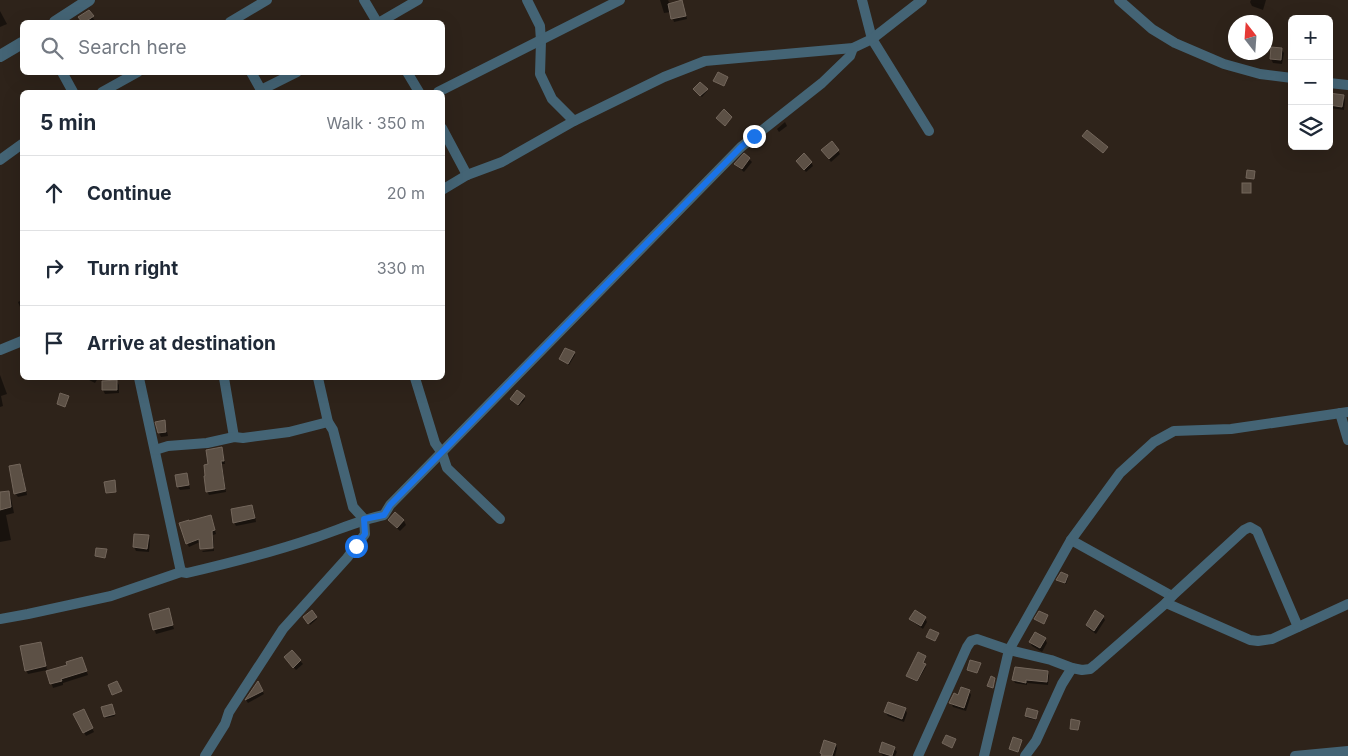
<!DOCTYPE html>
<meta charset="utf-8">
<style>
body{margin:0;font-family:Inter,sans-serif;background:#f6f6f7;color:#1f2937}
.controls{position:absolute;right:15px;top:15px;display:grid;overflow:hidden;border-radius:8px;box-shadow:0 5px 20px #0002}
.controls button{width:45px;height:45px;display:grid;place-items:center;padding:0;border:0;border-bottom:1px solid #e0e1e3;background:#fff;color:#1f2937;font:25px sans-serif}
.compass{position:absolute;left:1228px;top:15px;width:45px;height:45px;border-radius:50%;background:#fff;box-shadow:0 5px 20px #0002;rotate:343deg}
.stop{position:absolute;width:15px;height:15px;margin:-11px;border:4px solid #1a73e8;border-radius:50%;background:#fff}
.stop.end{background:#1a73e8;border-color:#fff;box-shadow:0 1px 5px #0008}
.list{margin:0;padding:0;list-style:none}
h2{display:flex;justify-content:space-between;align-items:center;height:65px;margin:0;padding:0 20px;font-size:21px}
h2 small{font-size:16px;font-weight:400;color:#747a83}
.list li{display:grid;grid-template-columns:32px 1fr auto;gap:15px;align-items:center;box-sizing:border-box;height:75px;padding:0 20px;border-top:1px solid #e0e1e3}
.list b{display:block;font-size:19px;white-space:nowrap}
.list em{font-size:16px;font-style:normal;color:#747a83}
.icon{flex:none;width:28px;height:28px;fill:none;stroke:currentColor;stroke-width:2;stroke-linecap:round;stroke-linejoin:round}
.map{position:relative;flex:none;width:1348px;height:756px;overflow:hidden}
.search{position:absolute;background:#fff;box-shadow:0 5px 20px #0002;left:20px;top:20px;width:425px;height:55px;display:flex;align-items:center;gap:12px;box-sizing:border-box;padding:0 18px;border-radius:8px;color:#747a83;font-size:19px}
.panel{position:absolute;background:#fff;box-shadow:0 5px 20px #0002;left:20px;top:90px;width:425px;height:290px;border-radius:8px}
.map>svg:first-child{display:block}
</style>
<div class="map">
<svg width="1348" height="756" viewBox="0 0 1348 756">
<rect width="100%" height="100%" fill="#2e231a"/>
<g fill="#0007">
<polygon points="660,0 668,0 670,4 682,1 687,19 674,22 671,12 664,13"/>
<polygon points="1251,0 1266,0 1263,10 1252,6 1250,2"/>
<polygon points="0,11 7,24 0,27"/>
<polygon points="88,11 95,21 92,22 83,22 80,17"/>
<polygon points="1281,49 1284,53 1282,64 1273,63 1271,59"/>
<polygon points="706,90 707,91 702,97 695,91"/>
<polygon points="1329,94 1343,96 1345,100 1344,110 1330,108"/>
<polygon points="785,122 787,126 779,132 777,129"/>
<polygon points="838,151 840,154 831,162 825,154"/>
<polygon points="749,159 752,162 744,172 738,167 736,164"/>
<polygon points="797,161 811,162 813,166 806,172"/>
<polygon points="22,300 22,312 18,302"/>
<polygon points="574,353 575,355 569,365 561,359"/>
<polygon points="0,375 7,394 1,396 3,406 0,407"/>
<polygon points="85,378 98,378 95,383"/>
<polygon points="117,382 119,385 119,393 105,394 103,390"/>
<polygon points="524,397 525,399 519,406 512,401"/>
<polygon points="164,422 166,426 168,436 161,437 159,433"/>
<polygon points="221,448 223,452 225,464 222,464 226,492 209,495 207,491 210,465"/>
<polygon points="20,465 22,469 27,495 18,497 15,493"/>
<polygon points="186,475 188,478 190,489 180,490 178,487"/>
<polygon points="8,492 11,498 14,513 6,515 11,540 0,542 0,493"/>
<polygon points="252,506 254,510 256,522 236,526 234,522"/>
<polygon points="395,513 404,521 406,525 400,531 392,524 390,521"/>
<polygon points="212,519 216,534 213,535 214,547 201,548 200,542 189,547 187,543"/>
<polygon points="148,537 150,540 149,552 136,551 134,547"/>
<polygon points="214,549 214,551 203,552 202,551"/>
<polygon points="1067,576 1068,578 1066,584 1058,580"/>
<polygon points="168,610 174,629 156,634 150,615"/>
<polygon points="311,612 317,619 310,625 305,617"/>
<polygon points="1103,617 1105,620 1096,634 1089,629 1087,626"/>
<polygon points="925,618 927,622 923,629 913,622 911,619"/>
<polygon points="1045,639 1047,643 1042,652 1032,646 1030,642"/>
<polygon points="40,643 42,647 47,670 28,674 26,670"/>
<polygon points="292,652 303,664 296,670 288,661"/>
<polygon points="925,657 926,658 923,664 926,667 917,682 908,677 907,676"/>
<polygon points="82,659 88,675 63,683 63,685 53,688 48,672 69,666"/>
<polygon points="1047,672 1049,675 1048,685 1027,683 1027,685 1015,683 1014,680"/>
<polygon points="258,683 264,694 248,703 246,700"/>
<polygon points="969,691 971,695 966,711 953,707 951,703"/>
<polygon points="103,707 112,707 115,716 106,718"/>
<polygon points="905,709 907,713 904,722 888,716 885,712"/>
<polygon points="83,711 94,732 86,736 75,715"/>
<polygon points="1037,712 1038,714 1036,720 1027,718 1026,716"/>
<polygon points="836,745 837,748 835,756 822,756 821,753"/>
<polygon points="894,748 897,752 895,756 883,756 880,752"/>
</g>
<g fill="#5c5045" stroke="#73665b">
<polygon points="682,0 686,16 671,19 668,4"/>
<polygon points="89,10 94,16 85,22 82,22 78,17"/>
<polygon points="1271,47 1282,48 1281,60 1270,59"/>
<polygon points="718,72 728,77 724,86 713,81"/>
<polygon points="700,82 708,89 700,96 693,89"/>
<polygon points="1329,93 1344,95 1342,107 1329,105"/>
<polygon points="724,109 732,117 725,126 716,118"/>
<polygon points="1087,130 1108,147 1103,153 1082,136"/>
<polygon points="832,141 839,150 829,159 821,150"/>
<polygon points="744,153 750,158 742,169 734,164"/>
<polygon points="804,153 812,162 804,170 796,161"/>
<polygon points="1247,170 1255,171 1254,179 1246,178"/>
<rect x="1242" y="183" width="9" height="10"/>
<polygon points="565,348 575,352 568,364 559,359"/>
<polygon points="117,380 117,390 102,390 102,381"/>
<polygon points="517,390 525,396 518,405 510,399"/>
<polygon points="60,393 69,396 65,407 57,404"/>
<polygon points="165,420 166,432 158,433 155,422"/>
<polygon points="222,447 224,461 221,461 225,489 206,492 204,476 205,476 204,465 208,464 206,450"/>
<polygon points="20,464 26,491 14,494 9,466"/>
<polygon points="187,473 189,485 177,487 175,475"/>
<polygon points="115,480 116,492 106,493 104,482"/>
<polygon points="9,491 11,507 0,510 0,492"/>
<polygon points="252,505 255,518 233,523 231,509"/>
<polygon points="395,512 404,520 397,528 388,520"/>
<polygon points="211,515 215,530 212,531 213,548 200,549 199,539 186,544 179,523 189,520 189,521"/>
<polygon points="134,534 149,535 147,549 133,547"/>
<polygon points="96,548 107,549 105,558 95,556"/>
<polygon points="1061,572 1068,575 1065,583 1056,580"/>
<polygon points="169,608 173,625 153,630 149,614"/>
<polygon points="312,610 317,617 308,624 303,617"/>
<polygon points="915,610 926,617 921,626 909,619"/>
<polygon points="1095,610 1104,616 1094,631 1086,625"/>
<polygon points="1039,611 1048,615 1044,624 1034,619"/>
<polygon points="930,629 939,633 935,641 926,637"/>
<polygon points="1035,632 1046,638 1040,648 1029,642"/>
<polygon points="41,642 46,666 25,671 20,646"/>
<polygon points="292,650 301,660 293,668 284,657"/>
<polygon points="918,652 926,656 923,663 926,664 917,681 906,676"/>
<polygon points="82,657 87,671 61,679 62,681 50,684 46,671 67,665 66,662"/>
<polygon points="970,660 981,663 977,673 967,670"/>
<polygon points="1015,667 1048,671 1047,682 1026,680 1026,683 1012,680"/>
<polygon points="991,676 995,678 993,688 987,686"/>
<polygon points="117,681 122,691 112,695 108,685"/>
<polygon points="258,681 263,691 245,700"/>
<polygon points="961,687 970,690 964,708 949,703 954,693 958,695"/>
<polygon points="888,702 906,708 902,719 884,712"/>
<polygon points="112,704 115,714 104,717 101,707"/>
<polygon points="1027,708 1038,711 1036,719 1025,716"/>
<polygon points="84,709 93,728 83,733 73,714"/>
<polygon points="1071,719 1080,721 1078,730 1070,729"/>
<polygon points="946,735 956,739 952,748 942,743"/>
<polygon points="1013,737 1022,740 1018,752 1009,749"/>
<polygon points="824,740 836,744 832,756 821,756 822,754 820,753"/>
<polygon points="882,742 895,747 892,756 879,752"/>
</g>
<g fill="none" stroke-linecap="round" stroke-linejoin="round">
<g stroke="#446475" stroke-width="10">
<polyline points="364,0 377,22"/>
<polyline points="527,0 540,26 541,41 540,74 552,99 574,121"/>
<polyline points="862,0 872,39 929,131"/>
<polyline points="1119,0 1152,29 1175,43 1224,64 1260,74 1292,78"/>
<polyline points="230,22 267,0"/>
<polyline points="380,22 418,0"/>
<polyline points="62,72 73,92"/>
<polyline points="251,72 261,90 297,72"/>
<polyline points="407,72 419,92"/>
<polyline points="1329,83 1348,85"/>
<polyline points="102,92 138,72"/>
<polyline points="438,92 620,0"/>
<polyline points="442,128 467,175"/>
<polyline points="0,160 22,144"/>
<polyline points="442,190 467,175 502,162 574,121 664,77 705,61 853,48 872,39 922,0"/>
<polyline points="0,350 22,341"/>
<polyline points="139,378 181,572"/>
<polyline points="224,378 234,437"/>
<polyline points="415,378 435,443 442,453 447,468 500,519"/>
<polyline points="1340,413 1348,440"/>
<polyline points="155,450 168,446 207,443 234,437 243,438 289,432 328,422"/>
<polyline points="1071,540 1172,596"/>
<polyline points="1166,603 1250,640 1258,641 1272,639 1348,604"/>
<path d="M0 619 28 614 111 596 181 572 187 573C230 563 273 552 314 538 338 530 360 520 384 515L390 505 741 147 822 83 850 56 853 48"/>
<polyline points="205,756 225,724 229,712 283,629 347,558 365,534 364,519 353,507 333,430 328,422 318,378"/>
<polyline points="918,756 967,647 971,641 977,639 1009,650 1051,660 1072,668 1082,670 1090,669 1095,665 1166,603 1172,596 1244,530 1250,527 1257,531 1298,627"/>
<polyline points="984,756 1009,650 1071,540 1120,473 1154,442 1174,431 1231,429 1348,412"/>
<polyline points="1025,756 1036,741 1062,684 1072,668"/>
<polyline points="1295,756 1348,751"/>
</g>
<g stroke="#446475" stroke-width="12">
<polyline points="55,22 89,0"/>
<polyline points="0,56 22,43"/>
</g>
</g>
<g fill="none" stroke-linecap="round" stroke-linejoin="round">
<polyline stroke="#1a73e8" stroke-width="6" points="356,546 365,534 364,519 384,515 390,505 741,147 754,136"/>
</g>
</svg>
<div class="controls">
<button>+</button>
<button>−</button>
<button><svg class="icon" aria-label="layers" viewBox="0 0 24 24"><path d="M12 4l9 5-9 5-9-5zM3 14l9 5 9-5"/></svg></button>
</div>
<svg class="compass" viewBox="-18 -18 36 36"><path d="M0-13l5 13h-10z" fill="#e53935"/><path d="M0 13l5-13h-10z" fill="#747a83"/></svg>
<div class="stop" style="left:356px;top:546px"></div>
<div class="stop end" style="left:754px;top:136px"></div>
<div class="search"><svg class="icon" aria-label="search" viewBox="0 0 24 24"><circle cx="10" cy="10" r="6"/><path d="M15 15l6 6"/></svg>Search here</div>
<section class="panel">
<h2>5 min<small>Walk · 350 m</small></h2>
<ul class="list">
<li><svg class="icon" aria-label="ahead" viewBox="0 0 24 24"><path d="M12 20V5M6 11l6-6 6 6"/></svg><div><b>Continue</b></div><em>20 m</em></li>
<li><svg class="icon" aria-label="right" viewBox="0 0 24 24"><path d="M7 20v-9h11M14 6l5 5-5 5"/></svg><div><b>Turn right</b></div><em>330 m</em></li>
<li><svg class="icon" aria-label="arrive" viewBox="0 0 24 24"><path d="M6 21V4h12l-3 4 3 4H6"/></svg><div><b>Arrive at destination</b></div></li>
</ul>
</section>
</div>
